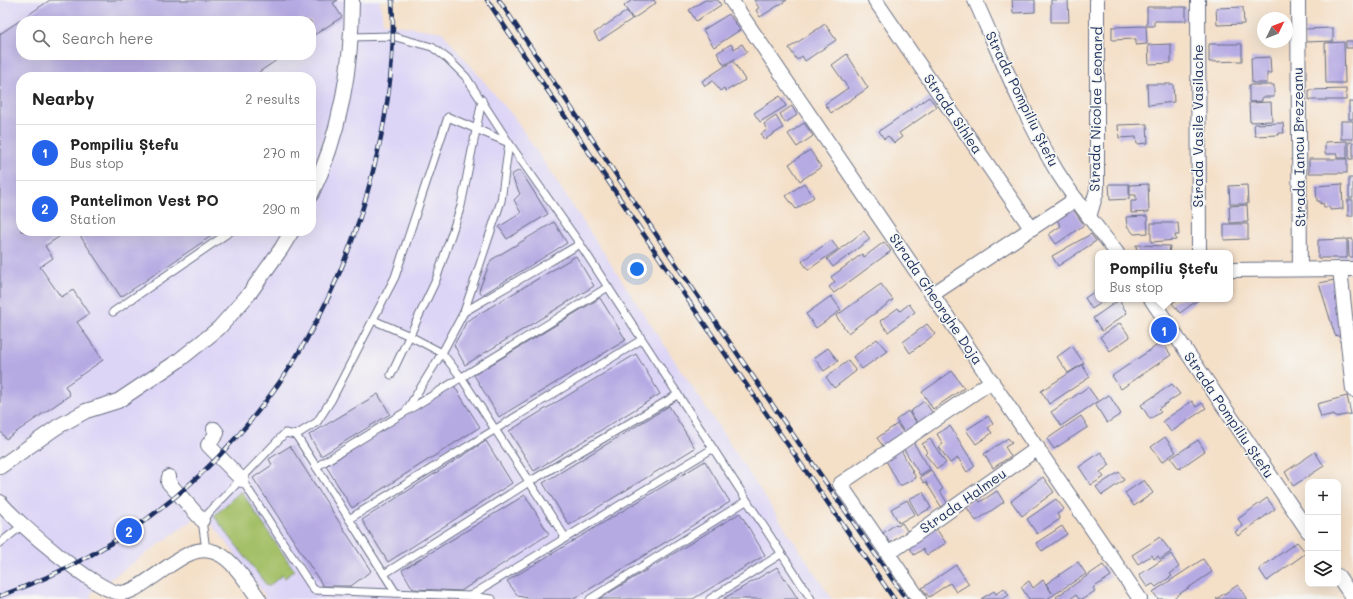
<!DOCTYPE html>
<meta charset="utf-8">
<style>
body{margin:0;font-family:Mali,sans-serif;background:#f2f2f2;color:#222}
.controls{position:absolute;right:12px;bottom:12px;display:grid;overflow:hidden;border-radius:8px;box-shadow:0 4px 16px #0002}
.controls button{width:36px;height:36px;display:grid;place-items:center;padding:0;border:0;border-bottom:1px solid #e0e0e0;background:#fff;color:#222;font:20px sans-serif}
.compass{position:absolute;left:1257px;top:12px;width:36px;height:36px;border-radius:50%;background:#fff;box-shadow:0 4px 16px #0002;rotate:47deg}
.you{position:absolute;left:637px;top:269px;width:14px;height:14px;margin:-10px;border:3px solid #fff;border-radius:50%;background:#1a73e8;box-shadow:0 0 0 6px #1a73e833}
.badge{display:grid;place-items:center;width:26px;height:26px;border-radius:50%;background:#2563eb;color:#fff;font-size:13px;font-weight:700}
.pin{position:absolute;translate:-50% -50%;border:2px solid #fff;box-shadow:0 1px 4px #0006}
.popup{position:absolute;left:1095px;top:250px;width:138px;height:52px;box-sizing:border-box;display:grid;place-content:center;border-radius:8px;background:#fff;filter:drop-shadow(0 1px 3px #0005);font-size:13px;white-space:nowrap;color:#767676}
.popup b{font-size:15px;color:#222}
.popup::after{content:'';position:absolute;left:50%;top:100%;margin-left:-8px;border:8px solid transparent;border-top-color:#fff}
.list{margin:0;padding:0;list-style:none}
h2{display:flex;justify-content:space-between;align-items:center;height:52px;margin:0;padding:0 16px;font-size:17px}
h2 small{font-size:13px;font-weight:400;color:#767676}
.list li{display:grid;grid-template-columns:26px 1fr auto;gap:12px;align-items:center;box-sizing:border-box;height:56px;padding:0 16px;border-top:1px solid #e0e0e0}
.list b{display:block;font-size:15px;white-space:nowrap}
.list p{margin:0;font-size:13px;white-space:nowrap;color:#767676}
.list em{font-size:13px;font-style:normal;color:#767676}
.icon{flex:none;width:22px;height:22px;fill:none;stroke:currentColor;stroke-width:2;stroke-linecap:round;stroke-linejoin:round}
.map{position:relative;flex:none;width:1353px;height:599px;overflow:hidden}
.search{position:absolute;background:#fff;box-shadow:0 4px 16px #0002;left:16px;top:16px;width:300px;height:44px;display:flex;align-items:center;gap:10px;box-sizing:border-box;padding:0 14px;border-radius:16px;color:#767676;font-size:15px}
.panel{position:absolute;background:#fff;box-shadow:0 4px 16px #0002;left:16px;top:72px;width:300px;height:164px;border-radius:16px}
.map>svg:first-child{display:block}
</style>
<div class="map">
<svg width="1353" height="599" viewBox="0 0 1353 599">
<rect width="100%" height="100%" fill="#f6f6f2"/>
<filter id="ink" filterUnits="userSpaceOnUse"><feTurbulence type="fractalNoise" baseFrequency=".025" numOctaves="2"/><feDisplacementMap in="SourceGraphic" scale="8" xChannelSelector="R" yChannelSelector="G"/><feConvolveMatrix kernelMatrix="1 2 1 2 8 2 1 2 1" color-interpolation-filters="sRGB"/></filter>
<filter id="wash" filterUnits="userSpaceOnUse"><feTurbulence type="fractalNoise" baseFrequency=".012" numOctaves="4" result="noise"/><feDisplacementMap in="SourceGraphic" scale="16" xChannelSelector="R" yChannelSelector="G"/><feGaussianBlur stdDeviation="0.9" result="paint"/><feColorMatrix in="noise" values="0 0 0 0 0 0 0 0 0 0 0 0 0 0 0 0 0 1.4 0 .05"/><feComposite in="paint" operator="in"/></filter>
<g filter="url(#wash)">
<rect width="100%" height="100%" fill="#f4dfc7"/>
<path fill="#ddd5f6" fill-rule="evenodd" d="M0 0H380L383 23 442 32 514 117 832 599H241L266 597 204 512 91 593V599H0ZM21 21H311V55H21ZM21 77H311V231H21Z"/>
<polygon fill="#a4c067" stroke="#607862" points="241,491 294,570 285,578 282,575 268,587 214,516"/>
<g id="blocks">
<g fill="#b6aae3">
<polygon points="50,0 338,0 333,3 342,17 311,37 311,21 21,21 21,55 284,55 252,77 21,77 21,231 68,231 45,246 53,258 40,267 61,297 73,290 89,314 77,322 103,360 65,386 70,395 6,439 0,431 0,34"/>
<polygon points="632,0 654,0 656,3 633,19 624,6"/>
<polygon points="705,0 718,0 721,5 696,21 689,10"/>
<polygon points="754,0 787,0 760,17 756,10 759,8"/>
<polygon points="1012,0 1035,0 1035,12 1013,13"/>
<polygon points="1051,0 1068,0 1069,22 1051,22"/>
<polygon points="1147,7 1186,7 1186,21 1154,21 1154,26 1147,26"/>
<polygon points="1243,7 1244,24 1217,25 1216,8"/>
<polygon points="627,11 632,19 599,41 594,33"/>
<polygon points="729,14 740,30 714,47 703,30"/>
<polygon points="825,24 836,40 805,61 802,56 797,60 789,48"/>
<polygon points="1146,26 1147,44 1136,45 1136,39 1112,40 1112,27"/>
<polygon points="1333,28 1333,41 1305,42 1305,29"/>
<rect x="1346" y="41" width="7" height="7"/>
<polygon points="1344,42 1345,83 1326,83 1325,43"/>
<polygon points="731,44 734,49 742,44 747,52 724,65 717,53"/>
<polygon points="1171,44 1171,63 1149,64 1148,45"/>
<polygon points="1209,44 1242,44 1242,61 1209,62"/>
<polygon points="847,54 868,88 831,113 825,104 848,88 832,65"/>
<polygon points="1270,57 1271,73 1267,73 1267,83 1252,83 1251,58"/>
<polygon points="733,61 745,80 726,91 724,88 720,91 713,81 705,86 702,81"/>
<polygon points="1147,84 1173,84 1174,102 1148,105"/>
<polygon points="1249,85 1274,85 1274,97 1262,97 1262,101 1249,102"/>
<polygon points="1346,89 1346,100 1309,100 1309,90"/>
<polygon points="780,96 786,106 760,122 754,113"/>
<polygon points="929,97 937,107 899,133 902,137 894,143 888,136 884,139 879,131"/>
<polygon points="1271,102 1272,121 1250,122 1249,103"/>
<rect x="1349" y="102" width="4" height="17"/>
<polygon points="792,106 797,115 785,123 780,114"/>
<polygon points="776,116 783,128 764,140 761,134 767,130 764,124"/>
<rect x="1341" y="121" width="12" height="18"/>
<polygon points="804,123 813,136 797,147 788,134"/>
<polygon points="1283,123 1284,133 1279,133 1279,135 1255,136 1254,124"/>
<polygon points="1147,124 1148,143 1137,144 1136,137 1119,138 1118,125"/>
<polygon points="1347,141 1347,158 1337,158 1337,154 1325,154 1325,142"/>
<rect x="1349" y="142" width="4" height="17"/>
<polygon points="810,150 821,167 800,181 789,164"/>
<rect x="1309" y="159" width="38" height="14"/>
<polygon points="520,170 548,214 507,239 499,227 521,213 514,200 520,194 511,175"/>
<rect x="1349" y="178" width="4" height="20"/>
<polygon points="804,183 814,197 796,209 786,196"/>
<polygon points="1109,184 1129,184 1129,199 1110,200"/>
<polygon points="1148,184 1149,212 1131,213 1131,201 1136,201 1136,195 1130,195 1130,185"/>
<polygon points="1342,184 1343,209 1330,210 1330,207 1324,207 1323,203 1320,204 1320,201 1317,201 1316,186"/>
<polygon points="1247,185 1248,204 1230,204 1229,186"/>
<rect x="1348" y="200" width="5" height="16"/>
<polygon points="1247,205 1248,222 1230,223 1229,206"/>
<polygon points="1073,209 1084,225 1056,244 1049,234 1061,226 1057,220"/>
<polygon points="1147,216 1148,233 1134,234 1127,226 1126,217"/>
<polygon points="554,222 567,243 482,295 479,290 491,260"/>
<polygon points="1151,223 1178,223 1179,235 1175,235 1176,240 1151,242"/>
<polygon points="1224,224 1248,224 1248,239 1224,240"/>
<polygon points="77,231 219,231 121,297"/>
<polygon points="864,231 870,239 833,267 827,259"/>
<polygon points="1091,234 1096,241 1058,266 1052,256"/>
<polygon points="1347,239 1347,258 1318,258 1318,240"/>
<polygon points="1348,239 1353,239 1353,257 1349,257"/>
<polygon points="831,240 838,249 808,270 802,261"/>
<polygon points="884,242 891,251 834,293 829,287 835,282 831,277 862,254 864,257"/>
<polygon points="1136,245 1170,246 1169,253 1137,253"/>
<polygon points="576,256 594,286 465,365 454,345 467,321"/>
<polygon points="1335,280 1341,337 1335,335 1319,283"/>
<polygon points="881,284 893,300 848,333 836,316"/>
<polygon points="1098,289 1098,299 1107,299 1092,309 1085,298"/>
<polygon points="831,296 841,310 816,328 806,314"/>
<polygon points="600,298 626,340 499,417 474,375"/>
<polygon points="1178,299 1199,299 1180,313 1172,303"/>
<polygon points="1119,300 1127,313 1102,331 1093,318"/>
<polygon points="909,304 915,312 888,332 880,321 898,308 900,311"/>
<polygon points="1120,323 1130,337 1110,351 1100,337"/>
<polygon points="927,324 935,334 910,353 903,342"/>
<polygon points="877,339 887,351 862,369 853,357"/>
<polygon points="1162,342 1171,355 1121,389 1112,376"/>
<polygon points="1072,346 1084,363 1068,373 1057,357"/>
<polygon points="828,348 838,361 824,371 814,358"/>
<polygon points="636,354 660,394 534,471 509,431"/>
<polygon points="848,361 856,371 834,388 826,377"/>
<polygon points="1082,365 1090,377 1049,404 1041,391"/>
<polygon points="952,371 964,388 933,409 922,392"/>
<polygon points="453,384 480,427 352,508 326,466"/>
<polygon points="1172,384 1180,394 1158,409 1161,412 1150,419 1141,405"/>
<polygon points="1088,387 1098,401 1061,426 1051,412"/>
<polygon points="378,394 390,414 321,456 309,435"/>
<polygon points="1109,395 1121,414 1107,423 1095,404"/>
<polygon points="1347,396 1351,414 1335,417 1334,414 1321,417 1317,404"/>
<polygon points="924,401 935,416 920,426 910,412"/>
<polygon points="1192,401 1196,407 1202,403 1206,408 1171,432 1163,421"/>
<polygon points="669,406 695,448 569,525 543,483"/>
<polygon points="908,411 919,426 907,436 896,420"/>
<polygon points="988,416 993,424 988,428 992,433 976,444 966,430"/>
<polygon points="1081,416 1088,427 1054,449 1047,439"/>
<polygon points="897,424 906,436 886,450 877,438"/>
<polygon points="950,426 975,466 967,472 958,458 950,463 939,447 943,444 937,434"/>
<polygon points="1165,437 1176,452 1162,462 1151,447"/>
<polygon points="1008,438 1012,443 1005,447 1011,456 993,468 984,454"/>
<polygon points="930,439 946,463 937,469 925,454 927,452 922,444"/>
<polygon points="1198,440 1205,451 1179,469 1171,458"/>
<polygon points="486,441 512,483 388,562 362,520"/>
<polygon points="913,442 930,469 920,475 903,448"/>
<polygon points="290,446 371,571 351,586 323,586 253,478 272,465 269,459"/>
<polygon points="900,448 916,478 900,486 884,457"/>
<polygon points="1101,452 1110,465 1100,472 1104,477 1091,485 1079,467"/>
<polygon points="1315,452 1324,466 1293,486 1285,472"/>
<polygon points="705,461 730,502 574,599 531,599 518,596 507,581"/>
<polygon points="931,470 943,489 940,491 948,504 942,508 926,482 924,483 920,477"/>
<polygon points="1119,472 1124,480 1102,495 1096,487"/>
<polygon points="1043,477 1054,492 1022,516 1011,501"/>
<polygon points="1144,480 1153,493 1134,506 1125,493"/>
<polygon points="997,491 1004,502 976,521 965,505 977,497 980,502"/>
<polygon points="923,492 931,508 918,515 909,499"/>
<polygon points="525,495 549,534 461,591 413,589 402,570"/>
<polygon points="1267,498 1275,509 1238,536 1235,532 1243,526 1238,519"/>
<polygon points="1056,499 1064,509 1057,514 1060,519 1037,534 1027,519"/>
<polygon points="907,500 915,514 899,523 891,509"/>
<polygon points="740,513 765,555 693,599 599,599"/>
<polygon points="902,523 908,532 890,543 883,533 896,524 898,526"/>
<polygon points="1062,526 1067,534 1042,551 1036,543"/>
<polygon points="935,527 946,543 927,555 923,549 914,555 908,545"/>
<polygon points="1160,537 1171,552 1160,559 1158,556 1154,559 1152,555 1138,564 1132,555"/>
<polygon points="1297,542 1306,553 1267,581 1259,569"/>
<polygon points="1171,554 1179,567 1170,574 1172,576 1156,587 1153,584 1147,587 1139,575"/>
<polygon points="1203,559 1212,572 1172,599 1158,599 1153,592"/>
<polygon points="1078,562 1086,574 1047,599 1029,599 1021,587 1029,581 1033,588 1043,580 1052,593 1046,584"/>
<polygon points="956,565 969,584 956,592 950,583 929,597 922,588"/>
<polygon points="1103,565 1111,576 1093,588 1095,591 1083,599 1079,599 1076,595 1070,599 1058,599 1056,597"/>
<polygon points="777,567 798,599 723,599"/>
<polygon points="1238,585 1247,599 1216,599"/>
<polygon points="1004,588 1009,595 1003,599 981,599 994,591 996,594"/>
</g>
</g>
</g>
<g filter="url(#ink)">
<use href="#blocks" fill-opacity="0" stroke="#676d83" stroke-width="1"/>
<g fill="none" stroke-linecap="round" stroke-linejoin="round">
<g stroke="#676d83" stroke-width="9">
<g id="lane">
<polyline points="351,37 392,36 432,47 448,59 466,77 509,143 580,244 811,599"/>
<polyline points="113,312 231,231"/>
<polyline points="464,312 580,244"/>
<polyline points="373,320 410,336 442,353 461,377 565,537"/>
<polyline points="391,375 436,280 461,206 482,100"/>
<polyline points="296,435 396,593"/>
<polyline points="316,467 608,287"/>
<polyline points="242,480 314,590 470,596 492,599"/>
<polyline points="349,519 641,340"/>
<polyline points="0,543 23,525"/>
<polyline points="206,550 202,520 285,433 296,435 317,422 332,399 395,277 448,117 509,143 501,201 464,312 442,353 406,411"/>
<polyline points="384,574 529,482 677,395"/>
<polyline points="470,596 712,449"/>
<polyline points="590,599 746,501"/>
<polyline points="710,599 781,554"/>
</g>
</g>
<g stroke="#676d83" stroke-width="16">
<g id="street">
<polyline points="731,0 1140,599"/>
<polyline points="875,0 1031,228"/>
<path d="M975 0C1001 57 1024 116 1056 170 1074 199 1096 226 1117 253"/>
<polyline points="1198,0 1199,253"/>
<polyline points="1298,0 1300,269"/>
<path d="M311 195C340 136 352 66 352 0"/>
<polyline points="1089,217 1097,190 1097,0"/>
<polyline points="1340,269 1353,390"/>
<polyline points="1230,270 1353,269"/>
<polyline points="933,294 1076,199"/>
<polyline points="1151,299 1308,531"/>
<polyline points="214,429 217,433 208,445 242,480"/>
<polyline points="0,467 57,427 86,411 118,401 178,361 203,341 219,328 249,294 281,249 292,231"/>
<polyline points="169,477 168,482 202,520"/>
<path d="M0 502C16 522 97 592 120 593 131 593 141 585 150 579 163 571 176 559 191 553 223 539 243 578 259 599"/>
<polyline points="888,554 1038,448"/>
<polyline points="1338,576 1353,598"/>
<polyline points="919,599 840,484 992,381"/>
</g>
</g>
<use href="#lane" stroke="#fff" stroke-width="7"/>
<use href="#street" stroke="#fff" stroke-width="14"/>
<g stroke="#1b2f5e" stroke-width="4.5">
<g id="rail">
<polyline points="487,0 677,284 894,599"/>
<polyline points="499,0 684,276 906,599"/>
<path d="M0 596C193 528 323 370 372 175 387 118 396 59 392 0"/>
</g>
</g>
<use href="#rail" stroke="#f6f6f2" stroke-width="3" stroke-dasharray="9" stroke-linecap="butt"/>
</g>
</g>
<g text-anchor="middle" stroke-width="3" stroke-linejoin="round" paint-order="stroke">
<g font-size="14" fill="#1b2f5e" stroke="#f6f6f2">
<text transform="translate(1022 99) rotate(64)" y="5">Strada Pompiliu Ștefu</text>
<text transform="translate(1096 109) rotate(-89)" y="5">Strada Nicolae Leonard</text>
<text transform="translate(953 114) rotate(56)" y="5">Strada Sihlea</text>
<text transform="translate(1198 126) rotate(-90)" y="5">Strada Vasile Vasilache</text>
<text transform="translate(1299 147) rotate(-91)" y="5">Strada Iancu Brezeanu</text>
<text transform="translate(936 299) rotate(56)" y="5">Strada Gheorghe Doja</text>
<text transform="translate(1229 415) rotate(56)" y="5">Strada Pompiliu Ștefu</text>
<text transform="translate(963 501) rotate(-35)" y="5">Strada Halmeu</text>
</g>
</g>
</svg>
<div class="controls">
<button>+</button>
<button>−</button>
<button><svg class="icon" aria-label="layers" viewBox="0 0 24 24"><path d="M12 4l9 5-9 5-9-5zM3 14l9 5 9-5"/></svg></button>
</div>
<svg class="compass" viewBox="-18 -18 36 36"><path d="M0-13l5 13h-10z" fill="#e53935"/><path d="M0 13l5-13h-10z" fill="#767676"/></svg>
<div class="you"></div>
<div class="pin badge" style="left:1164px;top:330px">1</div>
<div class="popup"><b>Pompiliu Ștefu</b>Bus stop</div>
<div class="pin badge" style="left:129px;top:531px">2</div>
<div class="search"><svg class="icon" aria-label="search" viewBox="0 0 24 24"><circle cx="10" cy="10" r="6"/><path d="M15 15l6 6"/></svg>Search here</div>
<section class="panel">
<h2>Nearby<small>2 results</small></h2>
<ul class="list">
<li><span class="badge">1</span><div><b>Pompiliu Ștefu</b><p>Bus stop</p></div><em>270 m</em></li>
<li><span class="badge">2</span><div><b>Pantelimon Vest PO</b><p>Station</p></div><em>290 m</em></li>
</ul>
</section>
</div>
